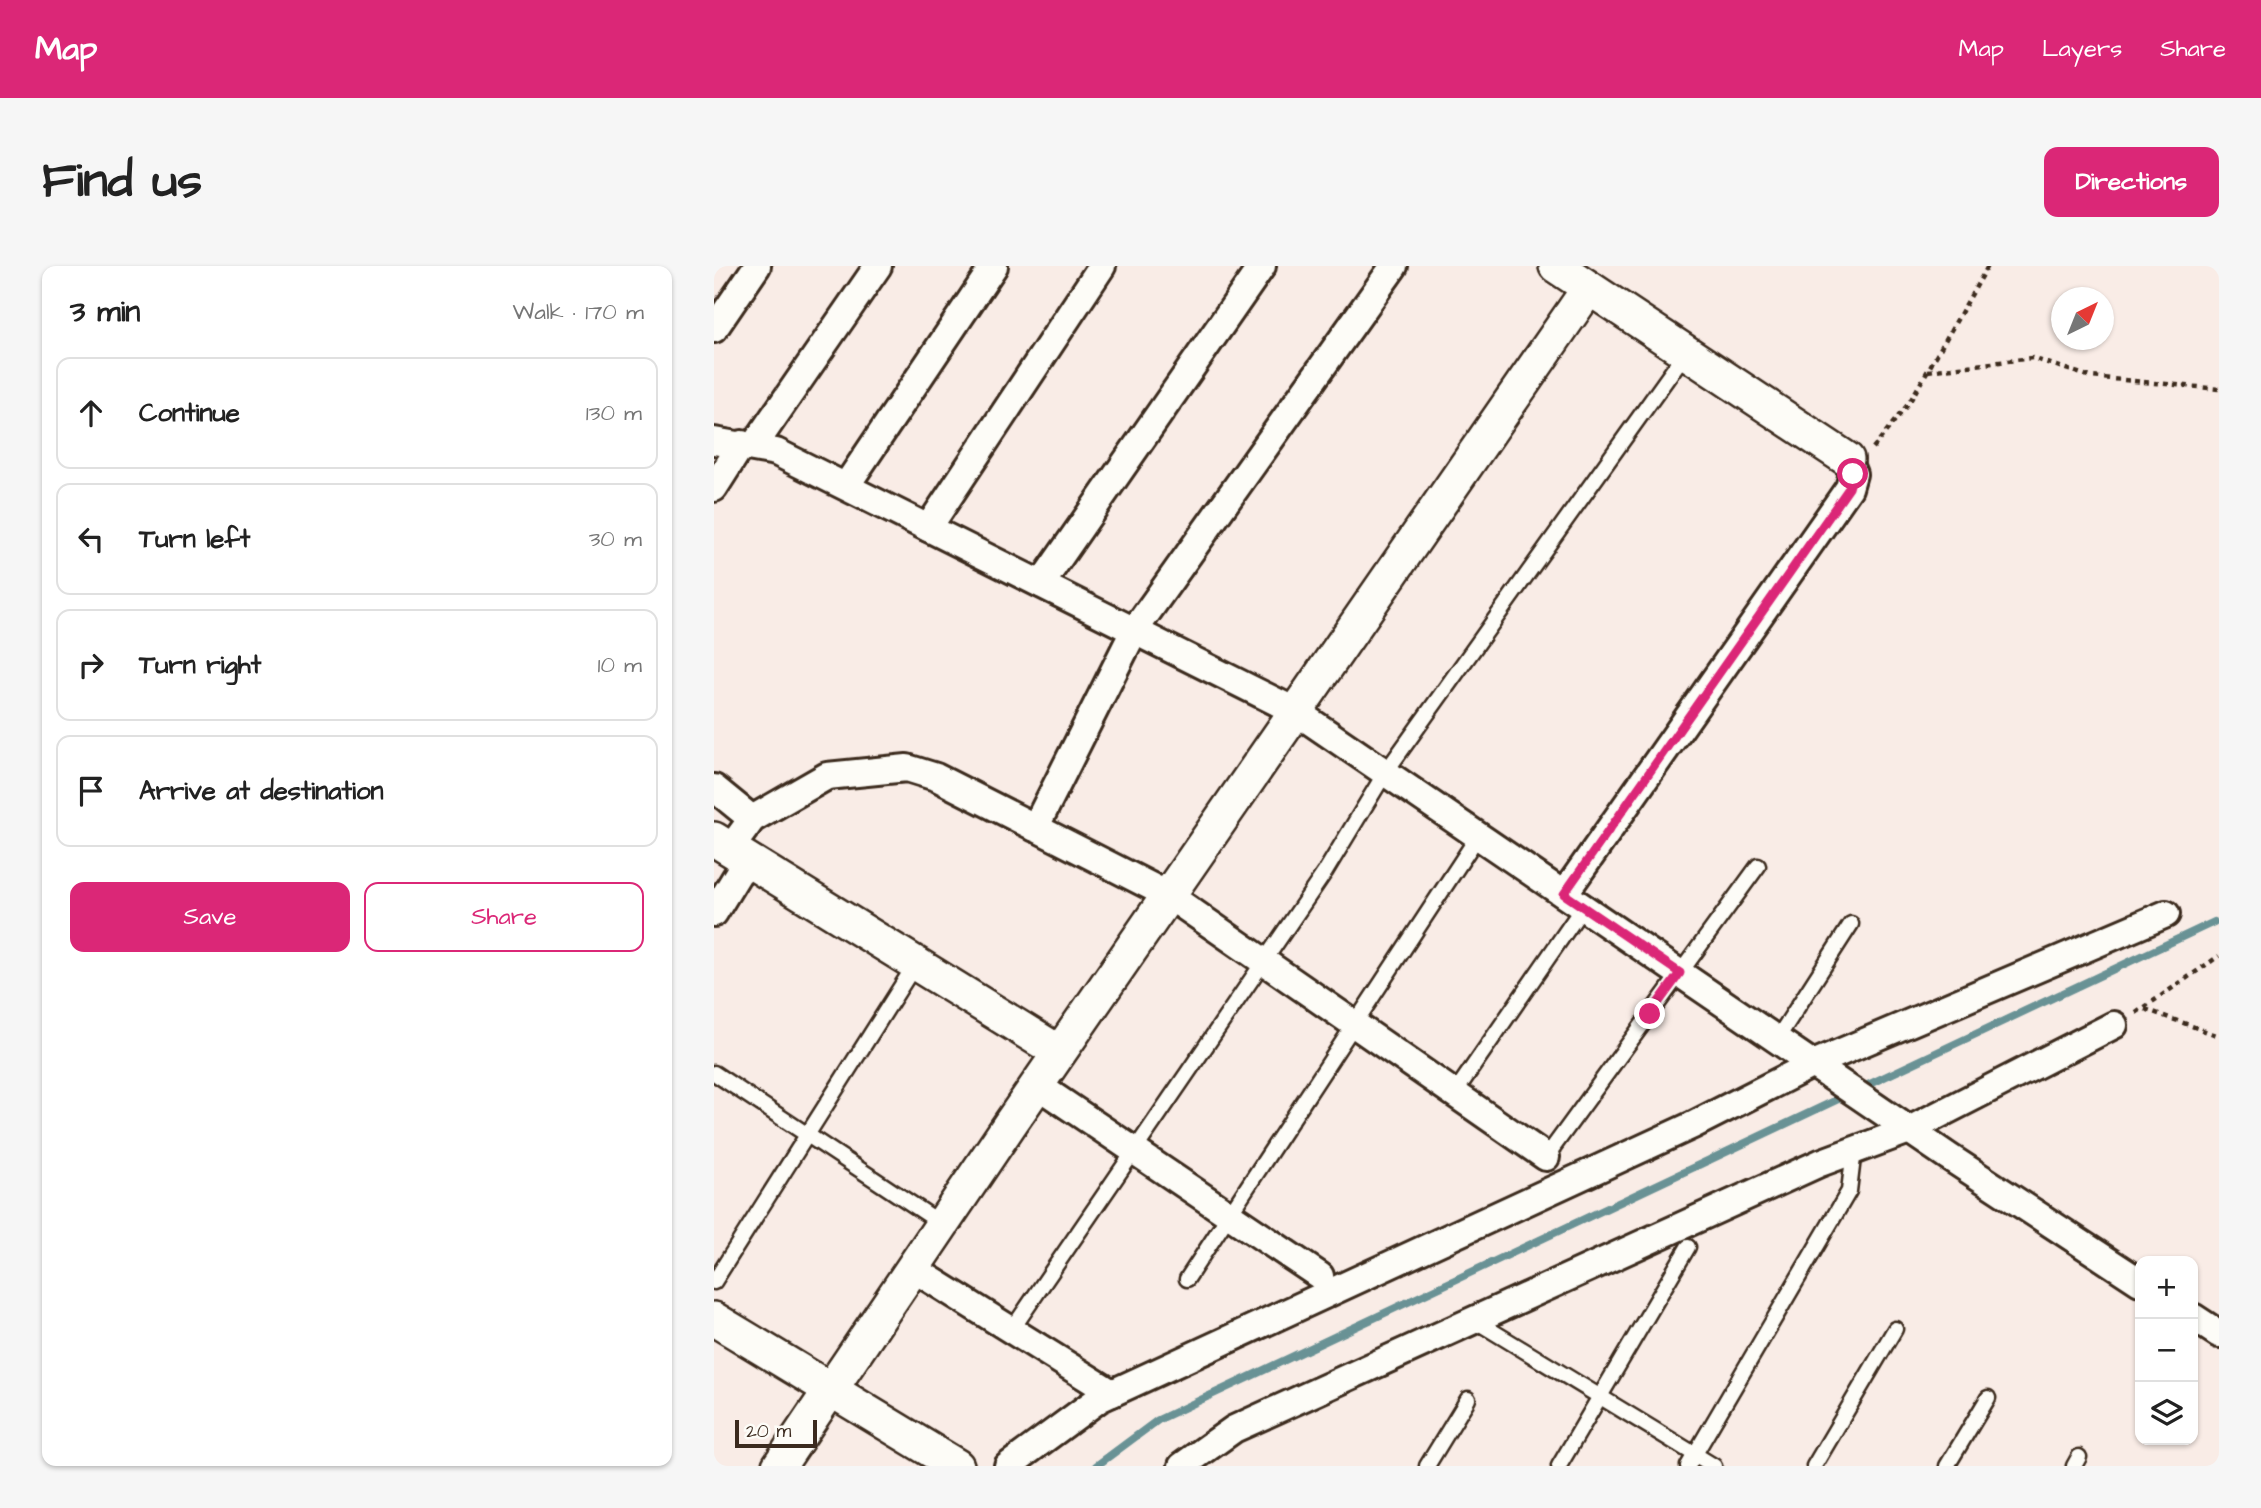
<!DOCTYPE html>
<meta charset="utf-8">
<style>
body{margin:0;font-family:"Architects Daughter",sans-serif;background:#f6f6f6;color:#222}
.controls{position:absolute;right:21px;bottom:21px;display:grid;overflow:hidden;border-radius:14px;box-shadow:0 2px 5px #0004}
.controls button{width:63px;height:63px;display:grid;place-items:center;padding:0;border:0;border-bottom:2px solid #e0e0e0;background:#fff;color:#222;font:35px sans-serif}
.compass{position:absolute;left:1337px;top:21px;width:63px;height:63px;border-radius:50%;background:#fff;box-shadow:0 2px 5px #0004;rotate:43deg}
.scale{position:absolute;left:21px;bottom:18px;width:82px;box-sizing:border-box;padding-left:7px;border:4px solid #3b2a1e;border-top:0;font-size:19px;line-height:24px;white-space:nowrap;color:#3b2a1e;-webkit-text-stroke:5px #fdfcf7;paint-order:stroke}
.stop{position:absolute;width:21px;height:21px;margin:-16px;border:5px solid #db2777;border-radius:50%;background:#fff}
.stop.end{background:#db2777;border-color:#fff;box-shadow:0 2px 7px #0008}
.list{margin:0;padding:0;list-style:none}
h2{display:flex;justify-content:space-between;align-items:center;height:91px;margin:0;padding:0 28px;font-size:30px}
h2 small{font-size:23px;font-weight:400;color:#767676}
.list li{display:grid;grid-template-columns:46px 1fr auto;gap:21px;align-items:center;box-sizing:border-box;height:112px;margin:0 14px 14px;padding:0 14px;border:2px solid #e0e0e0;border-radius:14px}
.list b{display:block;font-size:26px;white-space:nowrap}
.list em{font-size:23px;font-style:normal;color:#767676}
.actions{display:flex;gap:14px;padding:21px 28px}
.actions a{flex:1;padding:16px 0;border:2px solid #db2777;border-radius:14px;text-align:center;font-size:24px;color:#db2777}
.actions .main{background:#db2777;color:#fff}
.icon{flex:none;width:38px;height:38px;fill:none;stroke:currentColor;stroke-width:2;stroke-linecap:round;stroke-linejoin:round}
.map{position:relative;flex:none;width:1505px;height:1200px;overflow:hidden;border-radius:14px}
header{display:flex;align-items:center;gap:42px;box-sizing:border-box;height:98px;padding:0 35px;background:#db2777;color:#fff}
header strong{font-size:33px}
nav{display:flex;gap:38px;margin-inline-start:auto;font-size:24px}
.intro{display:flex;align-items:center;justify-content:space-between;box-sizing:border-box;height:168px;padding:0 42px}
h1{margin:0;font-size:49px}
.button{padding:18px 32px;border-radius:14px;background:#db2777;color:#fff;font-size:24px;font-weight:700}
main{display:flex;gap:42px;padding:0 42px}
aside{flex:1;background:#fff;border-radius:14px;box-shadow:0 2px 5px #0004}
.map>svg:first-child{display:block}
</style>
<header>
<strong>Map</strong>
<nav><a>Map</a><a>Layers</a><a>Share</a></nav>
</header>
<div class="intro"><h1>Find us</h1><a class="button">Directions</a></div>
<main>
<aside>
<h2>3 min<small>Walk · 170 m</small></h2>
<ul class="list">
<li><svg class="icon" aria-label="ahead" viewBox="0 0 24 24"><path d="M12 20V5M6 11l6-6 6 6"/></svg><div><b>Continue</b></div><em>130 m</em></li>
<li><svg class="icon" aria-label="left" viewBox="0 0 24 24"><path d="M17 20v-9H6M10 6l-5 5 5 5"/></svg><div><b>Turn left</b></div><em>30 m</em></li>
<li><svg class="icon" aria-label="right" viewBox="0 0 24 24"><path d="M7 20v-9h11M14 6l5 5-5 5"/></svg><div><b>Turn right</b></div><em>10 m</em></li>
<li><svg class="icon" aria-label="arrive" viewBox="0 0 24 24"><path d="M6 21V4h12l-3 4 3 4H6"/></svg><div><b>Arrive at destination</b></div></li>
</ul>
<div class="actions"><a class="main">Save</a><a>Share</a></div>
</aside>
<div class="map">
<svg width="1505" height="1200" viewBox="0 0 1505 1200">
<rect width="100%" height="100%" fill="#f9ece6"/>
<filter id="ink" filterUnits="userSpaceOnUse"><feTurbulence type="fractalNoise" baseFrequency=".0143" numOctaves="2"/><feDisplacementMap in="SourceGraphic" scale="14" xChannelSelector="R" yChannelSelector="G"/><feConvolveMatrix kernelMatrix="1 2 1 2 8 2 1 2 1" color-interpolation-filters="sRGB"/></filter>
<g filter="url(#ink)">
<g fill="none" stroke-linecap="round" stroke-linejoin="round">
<g stroke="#699295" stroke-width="8">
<polyline points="1145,823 1500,656"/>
<polyline points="382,1200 444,1154 1133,829"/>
</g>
<g stroke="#3b2a1e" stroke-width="19">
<g id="service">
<polyline points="1063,773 1137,658"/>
<polyline points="0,807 228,958"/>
<polyline points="740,828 869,641"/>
<polyline points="832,891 1044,600"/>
<polyline points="473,1013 764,570"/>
<polyline points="0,1016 202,697"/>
<polyline points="760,1054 1000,1200"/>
<polyline points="299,1062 611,606 671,507 972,86"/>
<polyline points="713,1200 754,1133"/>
<polyline points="845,1200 974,981"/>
<polyline points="974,1200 1135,925 1140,884"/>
<polyline points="1100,1200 1181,1063"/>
<polyline points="1233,1200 1274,1132"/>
<polyline points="1360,1200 1365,1191"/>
</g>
</g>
<g stroke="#3b2a1e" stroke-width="32">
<g id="minor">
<polyline points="0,63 43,0"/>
<polyline points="0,175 62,186 581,445 1235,891 1426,1016"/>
<polyline points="39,181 164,0"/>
<polyline points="132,220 280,0"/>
<polyline points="0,222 28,178"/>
<polyline points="214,262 388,0"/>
<polyline points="327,318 548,0"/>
<polyline points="0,522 38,553"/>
<polyline points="321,562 420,365 680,0"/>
<polyline points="16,583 38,553 113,510 193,502 222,511 454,629 832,891"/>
<polyline points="850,628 1135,222 1139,208 1133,193"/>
<polyline points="0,647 33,593"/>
<polyline points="323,819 606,1010"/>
<polyline points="198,1002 398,1127"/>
<polyline points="1479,1051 1505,1068"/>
<polyline points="294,1200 385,1133 979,859 1099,798 1452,648"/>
<polyline points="468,1200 520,1163 1106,897 1195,864 1400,759"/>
</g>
</g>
<g stroke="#3b2a1e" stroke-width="38">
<g id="tertiary">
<polyline points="842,0 1133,193"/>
<polyline points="0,573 345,786"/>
<polyline points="0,1053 243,1200"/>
<polyline points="65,1200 296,858 875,22"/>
</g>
</g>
<g stroke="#3b2a1e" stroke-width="4.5" stroke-dasharray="5 5" stroke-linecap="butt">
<polyline points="1214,105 1318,92 1377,111 1505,123"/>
<polyline points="1159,182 1195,137 1274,0"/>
<polyline points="1431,743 1505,770"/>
<polyline points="1422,747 1505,690"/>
</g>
<use href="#service" stroke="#fdfcf7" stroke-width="14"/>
<use href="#minor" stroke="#fdfcf7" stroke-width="26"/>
<use href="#tertiary" stroke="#fdfcf7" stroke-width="33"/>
</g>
</g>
<g fill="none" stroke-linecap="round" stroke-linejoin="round" filter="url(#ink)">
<polyline stroke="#db2777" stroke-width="9" points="936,748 966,707 850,628 1135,222 1139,208"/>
</g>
</svg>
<div class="controls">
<button>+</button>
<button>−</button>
<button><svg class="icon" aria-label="layers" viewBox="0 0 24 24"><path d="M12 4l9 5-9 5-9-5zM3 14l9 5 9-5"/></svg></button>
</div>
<svg class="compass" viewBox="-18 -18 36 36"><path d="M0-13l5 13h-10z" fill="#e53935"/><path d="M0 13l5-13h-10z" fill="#767676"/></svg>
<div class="scale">20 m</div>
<div class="stop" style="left:1139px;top:208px"></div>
<div class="stop end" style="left:936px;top:748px"></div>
</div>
</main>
